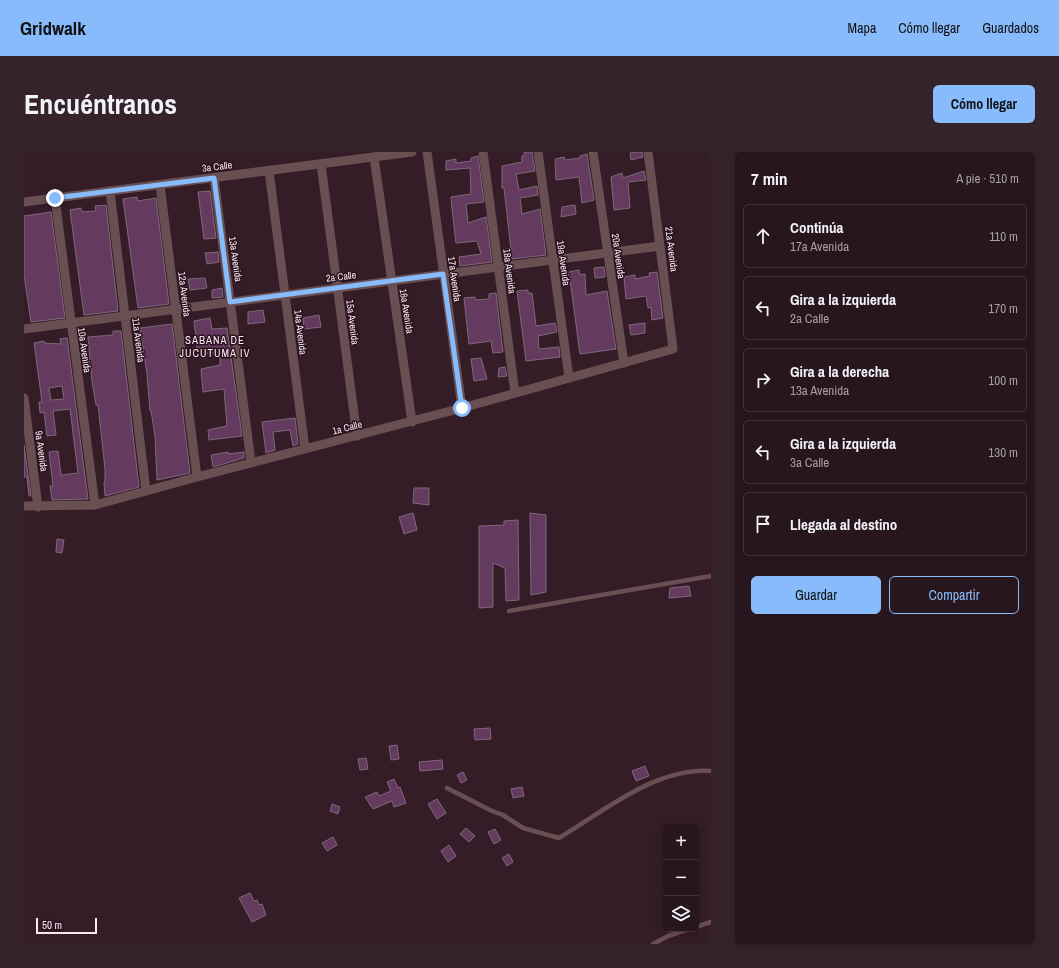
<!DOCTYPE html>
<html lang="es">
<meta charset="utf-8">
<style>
body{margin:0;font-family:"Archivo Narrow",sans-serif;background:#34232b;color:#f1f3f6}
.controls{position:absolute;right:12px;bottom:12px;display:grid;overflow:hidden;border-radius:6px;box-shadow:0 2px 10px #0003}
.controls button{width:36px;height:36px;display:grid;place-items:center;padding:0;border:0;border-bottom:1px solid #44353c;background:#28161e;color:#f1f3f6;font:20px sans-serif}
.scale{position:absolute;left:12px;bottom:10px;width:61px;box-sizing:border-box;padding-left:4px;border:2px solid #f9e8ef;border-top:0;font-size:11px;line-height:14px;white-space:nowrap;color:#f9e8ef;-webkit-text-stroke:3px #2a131e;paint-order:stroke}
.stop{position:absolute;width:12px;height:12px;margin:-9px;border:3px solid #87bbfb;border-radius:50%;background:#fff}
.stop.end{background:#87bbfb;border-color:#fff;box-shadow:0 1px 4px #0008}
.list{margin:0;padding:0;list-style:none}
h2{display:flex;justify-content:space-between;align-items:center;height:52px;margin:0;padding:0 16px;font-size:17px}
h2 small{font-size:13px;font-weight:400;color:#a59fa4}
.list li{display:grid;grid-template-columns:26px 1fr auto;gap:12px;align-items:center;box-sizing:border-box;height:64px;margin:0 8px 8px;padding:0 8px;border:1px solid #44353c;border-radius:6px}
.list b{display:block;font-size:15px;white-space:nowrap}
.list p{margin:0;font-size:13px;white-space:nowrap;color:#a59fa4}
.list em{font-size:13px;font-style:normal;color:#a59fa4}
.actions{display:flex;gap:8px;padding:12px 16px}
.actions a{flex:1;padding:9px 0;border:1px solid #87bbfb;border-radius:6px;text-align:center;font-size:14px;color:#87bbfb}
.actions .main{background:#87bbfb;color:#111}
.icon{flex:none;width:22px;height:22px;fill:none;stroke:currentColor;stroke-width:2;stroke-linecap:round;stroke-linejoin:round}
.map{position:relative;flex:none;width:687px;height:792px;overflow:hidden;border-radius:6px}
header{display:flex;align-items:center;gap:24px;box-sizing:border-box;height:56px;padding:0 20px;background:#87bbfb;color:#111}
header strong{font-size:19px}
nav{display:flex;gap:22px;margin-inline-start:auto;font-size:14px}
.intro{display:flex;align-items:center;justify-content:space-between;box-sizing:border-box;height:96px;padding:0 24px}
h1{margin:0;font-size:28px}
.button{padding:10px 18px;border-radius:6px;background:#87bbfb;color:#111;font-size:14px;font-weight:700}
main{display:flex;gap:24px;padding:0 24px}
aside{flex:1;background:#28161e;border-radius:6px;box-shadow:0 2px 10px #0003}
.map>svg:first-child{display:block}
</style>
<header>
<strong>Gridwalk</strong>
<nav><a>Mapa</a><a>Cómo llegar</a><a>Guardados</a></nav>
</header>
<div class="intro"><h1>Encuéntranos</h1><a class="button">Cómo llegar</a></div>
<main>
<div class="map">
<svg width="687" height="792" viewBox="0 0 687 792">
<rect width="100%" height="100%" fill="#351d28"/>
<g fill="#653a5f" stroke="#7f687b" fill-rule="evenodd">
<polygon points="500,0 508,0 511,19 492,22 495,38 513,34 514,43 496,46 498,62 516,57 522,103 488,107 480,36 478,36 478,14 498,10 498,4 501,2"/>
<polygon points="611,0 618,0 619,5 607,8 606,1"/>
<polygon points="563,2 570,48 558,51 555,25 532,28 531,7 540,5 541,8 556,6 556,4"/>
<polygon points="454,4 460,50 442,52 444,71 462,65 468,110 436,114 435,105 457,102 453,89 432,91 428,57 427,45 447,42 446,16 422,18 422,9 432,7 432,11 447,9 447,6"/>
<polygon points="620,19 622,28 604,30 606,56 590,58 587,25 598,21 599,26"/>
<polygon points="186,39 192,86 180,87 174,40"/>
<polygon points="113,45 114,49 132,46 145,152 114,156 99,47"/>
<polygon points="82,53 94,159 60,163 46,58 57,56 58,60 72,59 71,54"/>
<polygon points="551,53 552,62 537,65 538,55"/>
<polygon points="27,60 41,166 7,170 0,123 0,64"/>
<polygon points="194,100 195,110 183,112 181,101"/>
<polygon points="580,115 581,125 571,126 570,116"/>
<polygon points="555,118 556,123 561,122 562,143 583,139 592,197 556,202 545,120"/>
<polygon points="633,120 639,166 628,168 627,155 624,156 622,144 602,147 600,125 611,123 611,127 626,124 625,121"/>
<polygon points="181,126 183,136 166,138 164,127"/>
<polygon points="198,136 199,145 188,146 188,138"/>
<polygon points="504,138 504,141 508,141 512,174 531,171 533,180 514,184 515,197 535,195 536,205 502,209 493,139"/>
<polygon points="472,141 479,200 469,201 467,189 445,192 440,146 451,145 451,148 465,147 465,142"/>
<polygon points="239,158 241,170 224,172 224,160"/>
<polygon points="295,163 297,175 280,177 279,166"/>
<polygon points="186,166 188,177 203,176 218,284 185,288 184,278 203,274 200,237 179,240 177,217 196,213 196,200 174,203 170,169"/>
<polygon points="621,171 621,181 607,183 605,173"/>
<polygon points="148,172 166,321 133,328 131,284 127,259 126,259 123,222 116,176"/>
<polygon points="89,179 97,179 115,335 81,344 80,330 81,330 81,317 74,253 72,253 68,229 64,185 89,183"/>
<path d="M43 186 64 347 28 348 26 334H29L25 300 34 299 37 323 54 321 46 257 29 259 32 283 23 284 20 260 16 261 15 250H18L10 191 20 189V191L37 192 36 187ZM38 234 40 247 27 248 25 236Z"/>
<polygon points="457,206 463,227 450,229 447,207"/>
<polygon points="481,215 483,224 474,225 475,216"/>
<polygon points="271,266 274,292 269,294 266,278 249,280 251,298 242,301 238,270"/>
<polygon points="0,293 7,344 5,344 3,325 0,325"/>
<polygon points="204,300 204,302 220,300 220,306 189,315 187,303"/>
<polygon points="390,336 405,336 405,353 389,351"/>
<polygon points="389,361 393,378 380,382 375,365"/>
<polygon points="506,361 522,363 522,440 507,443"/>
<polygon points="494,368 495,448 482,449 481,416 469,411 469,455 455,456 455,374 480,373 480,369"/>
<polygon points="33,387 40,388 38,401 32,400"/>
<polygon points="665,434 667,444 645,446 646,436"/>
<polygon points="466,576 467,587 451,588 450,577"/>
<polygon points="373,593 375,607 367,608 365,594"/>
<polygon points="342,606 344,617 336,618 334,607"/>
<polygon points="418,608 419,617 396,619 395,610"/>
<polygon points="621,614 625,624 612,629 608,619"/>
<polygon points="439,620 443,628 437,631 433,623"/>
<polygon points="370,627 374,636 376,635 382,651 370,655 368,649 349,657 341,645 353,640 355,644 367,639 363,630"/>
<polygon points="498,635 500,644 489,646 487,637"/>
<polygon points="413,647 422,661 413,667 404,652"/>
<polygon points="308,652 316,655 314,662 306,659"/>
<polygon points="442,676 451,684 445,690 436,682"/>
<polygon points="471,677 477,688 470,692 464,680"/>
<polygon points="309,685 313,693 303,699 298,691"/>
<polygon points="425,693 432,704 424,710 417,699"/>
<polygon points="485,702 489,710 483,714 478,706"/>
<polygon points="226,741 230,749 233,748 235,753 238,752 242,763 228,770 215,746"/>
</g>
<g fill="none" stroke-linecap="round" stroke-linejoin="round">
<g stroke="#6a4f52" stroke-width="4.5">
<polyline points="485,459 687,424"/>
<path d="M423 636 468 659 479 663 499 676 535 686C580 659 632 615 687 619"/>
<polyline points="672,775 687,770"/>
<polyline points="629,792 644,784 665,777"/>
</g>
<g stroke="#6a4f52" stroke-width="9">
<polyline points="403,0 438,256"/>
<polyline points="459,0 491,241"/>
<polyline points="514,0 545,226"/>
<polyline points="569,0 600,211"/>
<polyline points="350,5 388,270"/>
<polyline points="297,12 333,284"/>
<polyline points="245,19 281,297"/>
<polyline points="190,26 227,310"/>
<polyline points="136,33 173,325"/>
<polyline points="86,39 122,339"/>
<polyline points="31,46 71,353"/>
<polyline points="0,50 388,0"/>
<polyline points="0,177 636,94"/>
<polyline points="0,246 14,355"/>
<polyline points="0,354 71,353 173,325 438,256 649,197 624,0"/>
</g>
</g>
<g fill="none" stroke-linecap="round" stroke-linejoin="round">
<polyline stroke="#87bbfb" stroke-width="5" points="31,46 190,26 206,150 419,122 438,256"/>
</g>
<g text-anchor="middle" stroke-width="3" stroke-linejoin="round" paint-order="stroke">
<g font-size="10" fill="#f9e8ef" stroke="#2a131e">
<text transform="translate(193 14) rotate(-7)" y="4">3a Calle</text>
<text transform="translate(648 97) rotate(83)" y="4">21a Avenida</text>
<text transform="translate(595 104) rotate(82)" y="4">20a Avenida</text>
<text transform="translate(212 107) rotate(82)" y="4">13a Avenida</text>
<text transform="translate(540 111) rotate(82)" y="4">19a Avenida</text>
<text transform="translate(486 119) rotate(83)" y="4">18a Avenida</text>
<text transform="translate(317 124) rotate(-7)" y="4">2a Calle</text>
<text transform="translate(431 127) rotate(82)" y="4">17a Avenida</text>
<text transform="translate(161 142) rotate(83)" y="4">12a Avenida</text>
<text transform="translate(383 159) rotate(81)" y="4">16a Avenida</text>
<text transform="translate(329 170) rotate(83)" y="4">15a Avenida</text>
<text transform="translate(277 180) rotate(83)" y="4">14a Avenida</text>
<text transform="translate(115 188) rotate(83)" y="4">11a Avenida</text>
<text transform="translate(61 198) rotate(82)" y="4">10a Avenida</text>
<text transform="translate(323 275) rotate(-14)" y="4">1a Calle</text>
<text transform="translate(18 299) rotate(82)" y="4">9a Avenida</text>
</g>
<g font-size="11" letter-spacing="1" fill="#f9e8ef" stroke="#2a131e">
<text x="191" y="192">SABANA DE<tspan x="191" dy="13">JUCUTUMA IV</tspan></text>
</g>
</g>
</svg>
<div class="controls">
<button>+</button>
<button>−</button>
<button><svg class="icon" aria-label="layers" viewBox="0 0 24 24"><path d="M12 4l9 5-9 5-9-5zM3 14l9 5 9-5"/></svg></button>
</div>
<div class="scale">50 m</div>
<div class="stop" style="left:438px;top:256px"></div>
<div class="stop end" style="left:31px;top:46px"></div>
</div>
<aside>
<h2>7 min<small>A pie · 510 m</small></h2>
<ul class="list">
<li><svg class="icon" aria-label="ahead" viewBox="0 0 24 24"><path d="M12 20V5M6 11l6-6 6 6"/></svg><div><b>Continúa</b><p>17a Avenida</p></div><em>110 m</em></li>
<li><svg class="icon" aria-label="left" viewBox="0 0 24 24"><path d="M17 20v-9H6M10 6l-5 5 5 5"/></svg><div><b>Gira a la izquierda</b><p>2a Calle</p></div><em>170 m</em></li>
<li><svg class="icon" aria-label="right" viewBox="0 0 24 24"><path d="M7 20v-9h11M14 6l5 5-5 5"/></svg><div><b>Gira a la derecha</b><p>13a Avenida</p></div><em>100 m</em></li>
<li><svg class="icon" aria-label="left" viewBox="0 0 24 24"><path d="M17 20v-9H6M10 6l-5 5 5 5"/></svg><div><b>Gira a la izquierda</b><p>3a Calle</p></div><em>130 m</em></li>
<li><svg class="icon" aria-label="arrive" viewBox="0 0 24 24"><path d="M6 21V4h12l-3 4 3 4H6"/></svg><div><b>Llegada al destino</b></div></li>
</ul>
<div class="actions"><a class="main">Guardar</a><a>Compartir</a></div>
</aside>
</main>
